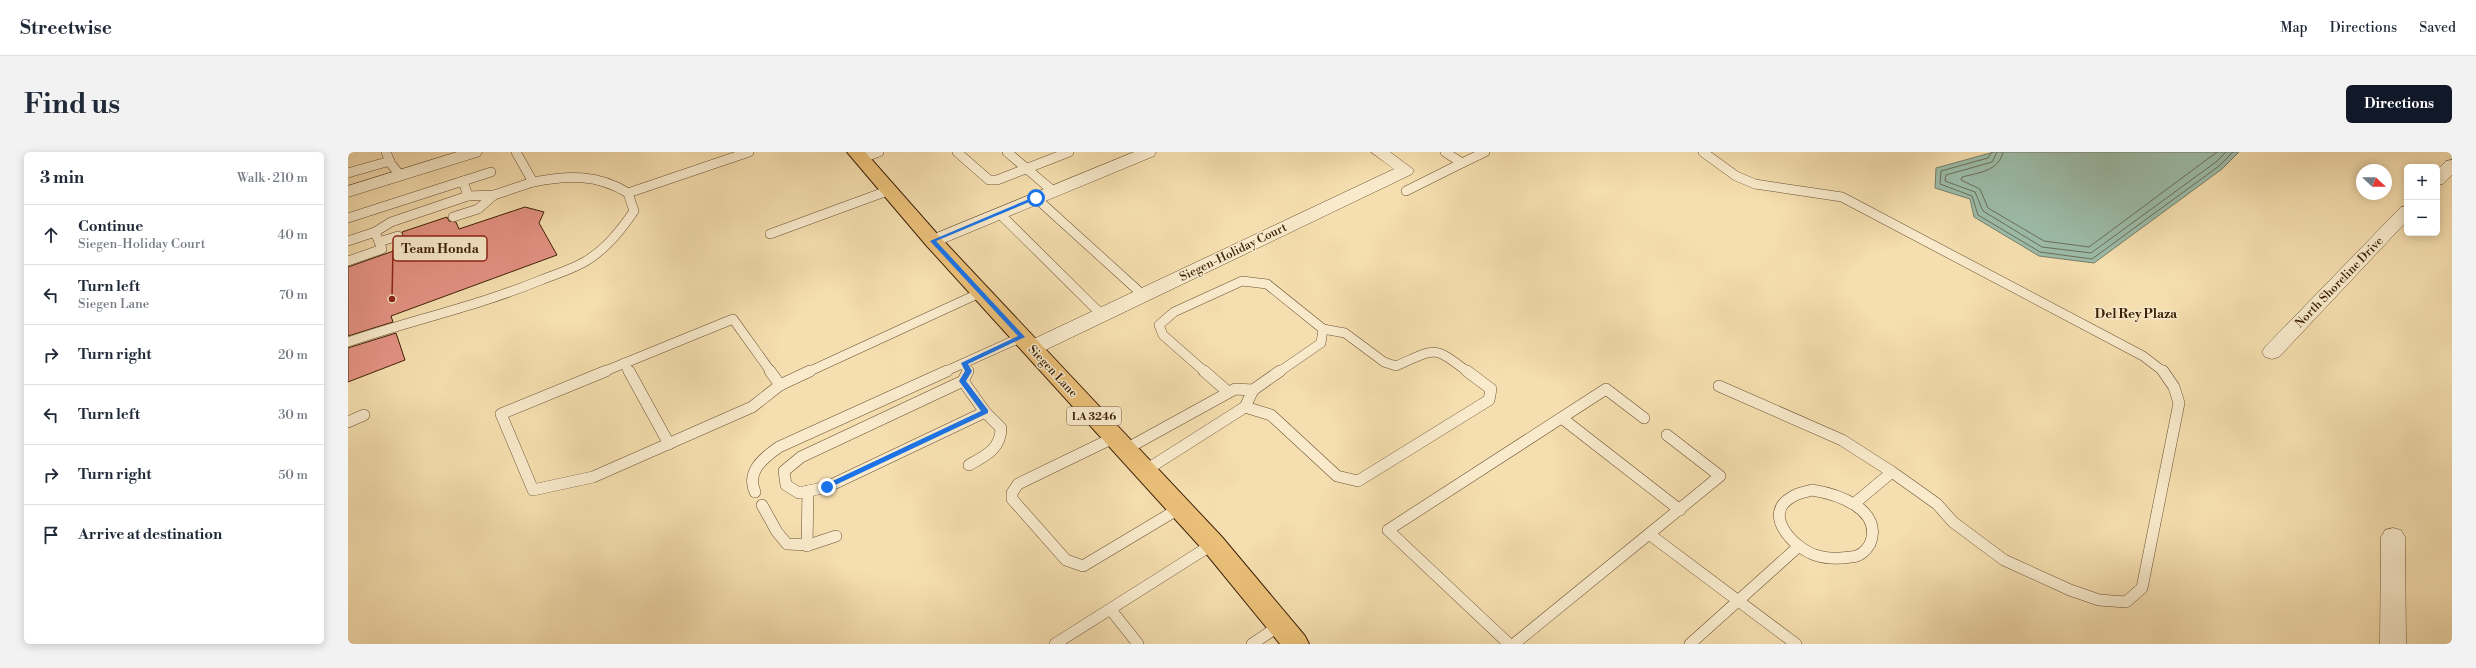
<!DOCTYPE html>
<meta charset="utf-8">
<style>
body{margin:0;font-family:"Libre Bodoni",serif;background:#f2f2f3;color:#1f2937}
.controls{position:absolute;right:12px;top:12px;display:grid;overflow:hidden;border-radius:6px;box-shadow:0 2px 10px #0003}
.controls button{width:36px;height:36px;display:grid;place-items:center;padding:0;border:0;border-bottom:1px solid #e0e1e3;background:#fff;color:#1f2937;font:20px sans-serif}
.compass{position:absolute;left:2008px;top:12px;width:36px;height:36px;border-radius:50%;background:#fff;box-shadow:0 2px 10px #0003;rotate:112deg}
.stop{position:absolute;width:12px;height:12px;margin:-9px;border:3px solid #1a73e8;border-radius:50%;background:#fff}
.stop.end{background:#1a73e8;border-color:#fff;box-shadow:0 1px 4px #0008}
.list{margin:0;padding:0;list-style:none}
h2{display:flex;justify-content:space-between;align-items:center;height:52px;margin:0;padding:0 16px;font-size:17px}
h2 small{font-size:13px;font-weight:400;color:#747a83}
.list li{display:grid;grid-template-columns:26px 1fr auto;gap:12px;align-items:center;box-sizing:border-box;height:60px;padding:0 16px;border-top:1px solid #e0e1e3}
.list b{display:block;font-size:15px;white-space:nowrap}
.list p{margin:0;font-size:13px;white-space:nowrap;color:#747a83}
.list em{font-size:13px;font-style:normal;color:#747a83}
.icon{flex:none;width:22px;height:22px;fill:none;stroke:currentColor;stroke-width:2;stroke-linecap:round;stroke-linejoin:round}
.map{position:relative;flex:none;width:2104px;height:492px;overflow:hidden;border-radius:6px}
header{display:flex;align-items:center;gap:24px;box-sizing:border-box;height:56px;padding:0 20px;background:#fff;border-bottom:1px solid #e0e1e3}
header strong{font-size:19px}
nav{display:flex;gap:22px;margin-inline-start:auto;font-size:14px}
.intro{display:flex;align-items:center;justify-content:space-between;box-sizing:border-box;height:96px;padding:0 24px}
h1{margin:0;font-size:28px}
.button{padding:10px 18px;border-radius:6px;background:#111827;color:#fff;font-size:14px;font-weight:700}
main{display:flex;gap:24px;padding:0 24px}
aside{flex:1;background:#fff;border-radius:6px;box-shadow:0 2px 10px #0003}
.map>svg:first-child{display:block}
</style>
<header>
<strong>Streetwise</strong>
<nav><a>Map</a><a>Directions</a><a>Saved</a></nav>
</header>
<div class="intro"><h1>Find us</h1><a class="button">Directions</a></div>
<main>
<aside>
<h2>3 min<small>Walk · 210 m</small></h2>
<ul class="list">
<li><svg class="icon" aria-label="ahead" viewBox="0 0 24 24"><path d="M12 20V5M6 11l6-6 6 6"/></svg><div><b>Continue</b><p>Siegen-Holiday Court</p></div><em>40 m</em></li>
<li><svg class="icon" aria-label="left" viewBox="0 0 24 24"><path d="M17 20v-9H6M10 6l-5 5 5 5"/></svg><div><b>Turn left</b><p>Siegen Lane</p></div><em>70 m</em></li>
<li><svg class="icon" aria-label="right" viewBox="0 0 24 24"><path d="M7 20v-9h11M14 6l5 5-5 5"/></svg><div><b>Turn right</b></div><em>20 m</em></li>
<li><svg class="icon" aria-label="left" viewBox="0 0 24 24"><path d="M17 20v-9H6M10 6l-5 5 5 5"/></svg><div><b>Turn left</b></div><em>30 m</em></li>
<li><svg class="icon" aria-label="right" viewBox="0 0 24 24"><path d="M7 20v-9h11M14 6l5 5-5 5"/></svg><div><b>Turn right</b></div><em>50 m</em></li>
<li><svg class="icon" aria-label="arrive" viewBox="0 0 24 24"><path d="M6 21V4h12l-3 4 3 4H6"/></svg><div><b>Arrive at destination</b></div></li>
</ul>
</aside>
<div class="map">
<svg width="2104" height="492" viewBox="0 0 2104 492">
<rect width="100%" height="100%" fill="#f5deaf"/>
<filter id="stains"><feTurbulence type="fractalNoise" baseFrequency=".005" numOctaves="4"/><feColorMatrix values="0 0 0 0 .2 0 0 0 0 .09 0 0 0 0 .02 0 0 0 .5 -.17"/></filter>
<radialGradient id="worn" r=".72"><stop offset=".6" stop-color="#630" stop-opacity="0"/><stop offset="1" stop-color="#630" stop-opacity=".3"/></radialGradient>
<polygon fill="#9cbca9" stroke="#767e68" points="1646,0 1891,0 1874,17 1746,111 1691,104 1626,65 1622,47 1587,36 1588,16"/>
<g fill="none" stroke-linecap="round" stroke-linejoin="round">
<g stroke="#6c6e58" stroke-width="1">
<polyline points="1644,0 1640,6 1593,19 1592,32 1624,44 1630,63 1692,100 1744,107 1871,14 1885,0"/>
<polyline points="1649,0 1644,10 1598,23 1597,29 1627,40 1635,59 1694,95 1743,101 1868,10 1878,0"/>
<path d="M1655 0C1651 19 1630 21 1614 25L1613 28 1632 37 1640 56 1696 89 1741 95 1869 0"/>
</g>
</g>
<g fill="#e49284" stroke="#3d2107">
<polygon points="177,55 196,60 191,71 209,103 43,164 45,170 0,184 0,115 54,96 52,90 56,86 54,80 99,65 101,69 108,70 111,77"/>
<polygon points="48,181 57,208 0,230 0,196"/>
</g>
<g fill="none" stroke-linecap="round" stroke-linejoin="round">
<g stroke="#6b5031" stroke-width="10">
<g id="lane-far1">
<polyline points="38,0 43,12 52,23"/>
<path d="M168 0 185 30C219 23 250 22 280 41"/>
<polyline points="609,0 641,28 649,28 721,0"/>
<polyline points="659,0 705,39"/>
<polyline points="1097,0 1114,11 1137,0"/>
<polyline points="1355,0 1388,24 1407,32 1494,45 1795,204 1816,220"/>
<polyline points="514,6 531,0"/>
<polyline points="0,21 42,9"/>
<polyline points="1058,39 1114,11"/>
<polyline points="120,44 115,29 143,20"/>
<polyline points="688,46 795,143"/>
<polyline points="651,61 754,163"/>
<polyline points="105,65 130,57 146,43"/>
<polyline points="0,66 115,29"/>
<polyline points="27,80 43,70 120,44 146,43 185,30"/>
<polyline points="422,82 542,38"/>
<polyline points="0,89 27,80 34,97 0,109"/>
<polyline points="31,90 50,84"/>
<path d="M975 177 997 181 1036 210 1048 214C1089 196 1084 193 1120 220"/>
<path d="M0 190C64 168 130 154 193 128 208 122 225 117 238 109 259 96 273 78 286 59L280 41 401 0"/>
<polyline points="276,211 281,220"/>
<polyline points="616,211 619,220"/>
<polyline points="255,220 385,167 423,220"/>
<polyline points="460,220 634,140"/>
<polyline points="596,220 674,185"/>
<polyline points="857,220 815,183 811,173 826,160 894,129 919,132 975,177 973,191 931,220"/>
</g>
</g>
<g stroke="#6b5031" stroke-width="12">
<g id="lane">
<polyline points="258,219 153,262 185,338 245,325 404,255 432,233"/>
<polyline points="281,219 321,292"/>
<polyline points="422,219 432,233"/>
<polyline points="620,219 615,229 453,305 436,319 438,333 451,341 479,335 637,260"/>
<polyline points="856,219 880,240"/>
<path d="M615 229 637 260 653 276C653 297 637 304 621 313"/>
<polyline points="432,233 462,219"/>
<polyline points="1371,234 1494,288 1544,320"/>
<polyline points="905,238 932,219"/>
<polyline points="897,255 923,263 989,324 1010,329 1141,248 1143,237 1119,219"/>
<polyline points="1215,267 1332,358"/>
<polyline points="0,270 16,263"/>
<polyline points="1319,283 1372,324 1301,382 1448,492"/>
<polyline points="767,285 670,332 664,341 664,347 718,408 735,414 832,356"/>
<polyline points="778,297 887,237 905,238 897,255 798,318"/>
<path d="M1464 338C1489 342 1536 357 1522 392 1518 399 1511 405 1503 405 1490 407 1479 407 1467 403 1446 396 1413 362 1444 345 1449 341 1458 340 1464 338Z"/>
<path d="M407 340C398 320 415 306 431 295L599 219"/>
<polyline points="1507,351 1544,320 1589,352 1605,370 1656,408 1722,438 1751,448 1778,450 1794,436 1831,251 1826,235 1815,219"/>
<polyline points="414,353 429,380 439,392 461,393 488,384"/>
<polyline points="459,394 460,339"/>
<polyline points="763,458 790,492"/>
<polyline points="707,492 865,392"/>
<polyline points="904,492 931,474"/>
<polyline points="1161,492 1040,378 1258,237 1296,266"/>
<polyline points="1166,492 1301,382"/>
<polyline points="1342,492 1450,395"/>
</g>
</g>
<g stroke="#6b5031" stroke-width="1">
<g id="street">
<polygon points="109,0 134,0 132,4 0,45 0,34"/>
<polygon points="786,0 808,0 806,4 591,93 579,93 576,89 579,85"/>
<polygon points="1023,0 1042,0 1066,18 1064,22 691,201 684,203 677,201 674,196 677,191 1046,17"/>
<polygon points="2104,8 2104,23 2095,32 2089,33 2089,18 2098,9"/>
<polygon points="2059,54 2059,69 1931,205 1924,207 1917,205 1914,200 1917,195 2053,55"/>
<polygon points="2045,376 2053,378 2057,385 2058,492 2032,492 2033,385 2037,378"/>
</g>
</g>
<g stroke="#3d2107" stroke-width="2">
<polygon id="primary" points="499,0 517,0 592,85 874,385 957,484 961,492 932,492 856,399 578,93"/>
</g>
<use href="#lane-far1" stroke="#f8eacb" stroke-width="9"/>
<use href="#lane" stroke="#f8eacb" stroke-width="11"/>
<use href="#street" fill="#f8eacb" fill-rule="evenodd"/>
<use href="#primary" fill="#eabf78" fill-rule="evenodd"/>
</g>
<polygon fill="#1a73e8" points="686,45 691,46 588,89 677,185 620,212 624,219 618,229 640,258 640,261 481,336 476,336 476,333 633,259 611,229 617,219 613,211 670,184 582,89"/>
<g text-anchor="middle" stroke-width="3" stroke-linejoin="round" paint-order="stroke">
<rect fill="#f8eacb" stroke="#755d42" stroke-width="1" x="719" y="255" width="54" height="18" rx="3"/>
<g font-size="11" font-weight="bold" fill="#3d2107">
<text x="746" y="268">LA 3246</text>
</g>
<g font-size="12" fill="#3d2107" stroke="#f8eacb">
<text transform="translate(885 100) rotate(-26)" y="4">Siegen-Holiday Court</text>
<text transform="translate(1991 130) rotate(-46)" y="4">North Shoreline Drive</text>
<text transform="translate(705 219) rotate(47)" y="4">Siegen Lane</text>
</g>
<g font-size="13" font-weight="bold" fill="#3d2107" stroke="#f8eacb">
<text x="1788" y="166">Del Rey Plaza</text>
</g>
</g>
<path fill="none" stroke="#8f2418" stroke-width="1.5" d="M44 147L45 97"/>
<circle fill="#8f2418" stroke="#f8eacb" stroke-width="1.5" cx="44" cy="147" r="4"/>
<rect fill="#f8eacb" stroke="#8f2418" stroke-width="1.5" x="45" y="84" width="94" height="25" rx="4"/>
<g font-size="13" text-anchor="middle" font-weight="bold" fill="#3d2107">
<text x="92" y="101">Team Honda</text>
</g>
<rect width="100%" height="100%" filter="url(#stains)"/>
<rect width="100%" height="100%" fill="url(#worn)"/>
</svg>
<div class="controls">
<button>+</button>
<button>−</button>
</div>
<svg class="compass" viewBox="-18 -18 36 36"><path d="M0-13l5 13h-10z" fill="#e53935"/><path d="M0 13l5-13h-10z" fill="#747a83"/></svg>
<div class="stop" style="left:688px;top:46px"></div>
<div class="stop end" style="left:479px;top:335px"></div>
</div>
</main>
